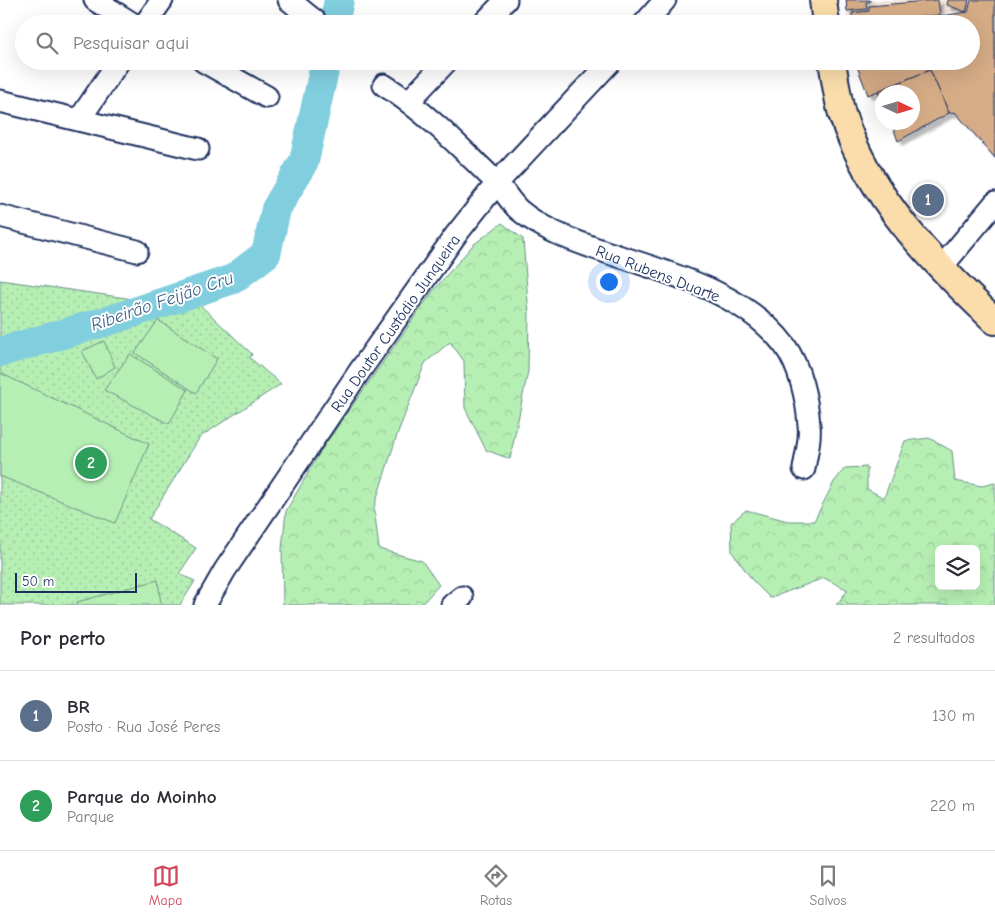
<!DOCTYPE html>
<html lang="pt">
<meta charset="utf-8">
<style>
body{margin:0;font-family:"Comic Neue",sans-serif;background:#f2f2f3;color:#2b2b33}
.controls{position:absolute;right:15px;bottom:15px;display:grid;overflow:hidden;border-radius:8px;box-shadow:0 5px 20px #0002}
.controls button{width:45px;height:45px;display:grid;place-items:center;padding:0;border:0;border-bottom:1px solid #e1e1e2;background:#fff;color:#2b2b33;font:25px sans-serif}
.compass{position:absolute;left:875px;top:85px;width:45px;height:45px;border-radius:50%;background:#fff;box-shadow:0 5px 20px #0002;rotate:94deg}
.scale{position:absolute;left:15px;bottom:12px;width:122px;box-sizing:border-box;padding-left:5px;border:2px solid #1b2f5e;border-top:0;font-size:14px;line-height:18px;white-space:nowrap;color:#1b2f5e;-webkit-text-stroke:4px #fff;paint-order:stroke}
.you{position:absolute;left:608px;top:281px;width:18px;height:18px;margin:-12px;border:4px solid #fff;border-radius:50%;background:#1a73e8;box-shadow:0 0 0 8px #1a73e833}
.badge{display:grid;place-items:center;width:32px;height:32px;border-radius:50%;background:#d1495b;color:#fff;font-size:16px;font-weight:700}
.pin{position:absolute;translate:-50% -50%;border:2px solid #fff;box-shadow:0 1px 5px #0006}
.list{margin:0;padding:0;list-style:none}
h2{display:flex;justify-content:space-between;align-items:center;height:65px;margin:0;padding:0 20px;font-size:21px}
h2 small{font-size:16px;font-weight:400;color:#7c7c81}
.list li{display:grid;grid-template-columns:32px 1fr auto;gap:15px;align-items:center;box-sizing:border-box;height:90px;padding:0 20px;border-top:1px solid #e1e1e2}
.list b{display:block;font-size:19px;white-space:nowrap}
.list p{margin:0;font-size:16px;white-space:nowrap;color:#7c7c81}
.list em{font-size:16px;font-style:normal;color:#7c7c81}
.icon{flex:none;width:28px;height:28px;fill:none;stroke:currentColor;stroke-width:2;stroke-linecap:round;stroke-linejoin:round}
.map{position:relative;flex:none;width:995px;height:605px;overflow:hidden}
.search{position:absolute;background:#fff;box-shadow:0 5px 20px #0002;left:15px;right:15px;top:15px;height:55px;display:flex;align-items:center;gap:12px;box-sizing:border-box;padding:0 18px;border-radius:28px;color:#7c7c81;font-size:19px}
.sheet{height:245px;background:#fff}
nav{display:flex;justify-content:space-around;align-items:center;box-sizing:border-box;height:70px;border-top:1px solid #e1e1e2;background:#fff;font-size:14px;color:#7c7c81}
nav a{display:grid;justify-items:center;gap:2px}
nav .on{color:#d1495b}
.map>svg:first-child{display:block}
</style>
<div class="map">
<svg width="995" height="605" viewBox="0 0 995 605">
<defs>
<pattern id="grass-dots" width="8" height="8" patternUnits="userSpaceOnUse" patternTransform="scale(1.25)"><rect width="8" height="8" fill="#b6efb3"/><path d="M2 2h.1M6 6h.1" fill="none" stroke="#9ccd9c" stroke-width="1.8" stroke-linecap="round"/></pattern>
<pattern id="forest-crowns" width="20" height="18" patternUnits="userSpaceOnUse" patternTransform="scale(1.25)"><rect width="20" height="18" fill="#b6efb3"/><path d="M2 6a3 3 0 1 1 6 0M12 15a3 3 0 1 1 6 0" fill="none" stroke="#9ccd9c"/></pattern>
<filter id="shadow"><feDropShadow dx="4.5" dy="4.5" stdDeviation="1" flood-color="#0004"/></filter>
</defs>
<rect width="100%" height="100%" fill="#fff"/>
<filter id="ink" filterUnits="userSpaceOnUse"><feTurbulence type="fractalNoise" baseFrequency=".02" numOctaves="2"/><feDisplacementMap in="SourceGraphic" scale="10" xChannelSelector="R" yChannelSelector="G"/><feConvolveMatrix kernelMatrix="1 2 1 2 8 2 1 2 1" color-interpolation-filters="sRGB"/></filter>
<g filter="url(#ink)">
<polygon fill="#f2e6db" points="846,0 969,0 966,11 848,23"/>
<polygon fill="url(#grass-dots)" stroke="#688f88" points="0,280 182,306 199,304 252,354 250,358 281,384 200,437 149,519 196,548 179,574 195,581 180,605 0,605"/>
<g fill="url(#forest-crowns)" stroke="#688f88" fill-rule="evenodd">
<polygon points="502,223 523,239 529,315 528,371 510,459 486,450 465,408 464,361 450,342 425,363 398,432 374,507 379,549 422,561 439,585 421,605 283,605 282,549 286,511 323,447 433,291 473,245"/>
<path d="M929 438 952 451 955 481 982 486 995 483V605H836L848 590 824 578 770 598 753 581 732 552 731 523 746 510 788 521H814L834 482 845 468 867 467V489L884 498 905 441ZM939 549H976V586H939Z"/>
</g>
<g fill="#b6efb3" stroke="#688f88">
<polygon points="158,320 217,359 196,393 135,353"/>
<polygon points="104,341 115,367 96,379 82,351"/>
<polygon points="130,354 188,390 169,424 104,390"/>
<polygon points="0,373 149,444 115,523 0,476"/>
<polygon points="158,580 161,605 78,605 77,602"/>
</g>
<g fill="none" stroke-linecap="round" stroke-linejoin="round">
<g stroke="#81cedf" stroke-width="30">
<polyline points="334,24 339,0"/>
<polyline points="0,352 114,319 233,279 266,254 276,209 304,161 326,61"/>
</g>
</g>
<g fill="#d5ac86" stroke="#1b2f5e" filter="url(#shadow)">
<polygon points="846,0 870,0 870,2 866,2 867,9 847,11"/>
<polygon points="938,0 940,15 853,22 852,13 869,11 869,6"/>
<polygon points="948,0 969,0 966,12 947,5"/>
<polygon points="971,0 995,0 995,158 955,112 949,113 930,70 868,95 858,69 857,61 971,61 971,24 884,24 968,12"/>
<polygon points="930,70 949,113 898,141 891,122 912,122 912,92 882,92 882,102 878,91"/>
</g>
<g fill="none" stroke-linecap="round" stroke-linejoin="round">
<g stroke="#1b2f5e" stroke-width="25">
<g id="minor">
<polyline points="95,0 133,24"/>
<polyline points="289,0 315,21"/>
<polyline points="145,24 162,0"/>
<polyline points="483,24 506,0"/>
<polyline points="644,24 665,0"/>
<polyline points="203,61 267,97"/>
<path d="M384 85C425 111 460 147 495 181 504 190 510 202 519 210 546 233 585 245 618 256 676 275 747 295 785 346 800 367 807 399 809 425 811 439 806 455 804 469"/>
<polyline points="0,101 198,149"/>
<polyline points="409,101 447,61"/>
<polyline points="79,120 119,61"/>
<polyline points="0,216 137,251"/>
<polyline points="940,269 995,203"/>
<polyline points="205,605 225,570 359,372 455,236 497,183 611,61"/>
<polyline points="452,605 462,597"/>
</g>
</g>
<g stroke="#1b2f5e" stroke-width="30">
<g id="major">
<polyline points="823,0 826,24"/>
<path d="M832 61C835 78 837 97 842 114 870 199 932 261 995 321"/>
</g>
</g>
<use href="#minor" stroke="#fff" stroke-width="21"/>
<use href="#major" stroke="#faddab" stroke-width="26"/>
</g>
</g>
<g text-anchor="middle" stroke-width="4" stroke-linejoin="round" paint-order="stroke">
<g font-size="16" fill="#1b2f5e" stroke="#fff">
<text transform="translate(658 273) rotate(21)" y="6">Rua Rubens Duarte</text>
<text transform="translate(395 323) rotate(-55)" y="6">Rua Doutor Custódio Junqueira</text>
</g>
<g font-size="18" font-style="italic" fill="#3a5f85" stroke="#fff">
<text transform="translate(162 301) rotate(-19)" y="6">Ribeirão Feijão Cru</text>
</g>
</g>
</svg>
<div class="controls">
<button><svg class="icon" aria-label="layers" viewBox="0 0 24 24"><path d="M12 4l9 5-9 5-9-5zM3 14l9 5 9-5"/></svg></button>
</div>
<svg class="compass" viewBox="-18 -18 36 36"><path d="M0-13l5 13h-10z" fill="#e53935"/><path d="M0 13l5-13h-10z" fill="#7c7c81"/></svg>
<div class="scale">50 m</div>
<div class="you"></div>
<div class="pin badge" style="left:928px;top:200px;background:#5c6f8a">1</div>
<div class="pin badge" style="left:91px;top:463px;background:#2e9e5b">2</div>
<div class="search"><svg class="icon" aria-label="search" viewBox="0 0 24 24"><circle cx="10" cy="10" r="6"/><path d="M15 15l6 6"/></svg>Pesquisar aqui</div>
</div>
<section class="sheet">
<h2>Por perto<small>2 resultados</small></h2>
<ul class="list">
<li><span class="badge" style="background:#5c6f8a">1</span><div><b>BR</b><p>Posto · Rua José Peres</p></div><em>130 m</em></li>
<li><span class="badge" style="background:#2e9e5b">2</span><div><b>Parque do Moinho</b><p>Parque</p></div><em>220 m</em></li>
</ul>
</section>
<nav>
<a class="on"><svg class="icon" aria-label="map" viewBox="0 0 24 24"><path d="M3 6l6-2 6 2 6-2v14l-6 2-6-2-6 2zM9 4v14M15 6v14"/></svg>Mapa</a>
<a><svg class="icon" aria-label="directions" viewBox="0 0 24 24"><path d="M12 3l9 9-9 9-9-9zM9 14v-3h6M13 9l2 2-2 2"/></svg>Rotas</a>
<a><svg class="icon" aria-label="saved" viewBox="0 0 24 24"><path d="M7 4h10v16l-5-4-5 4z"/></svg>Salvos</a>
</nav>
